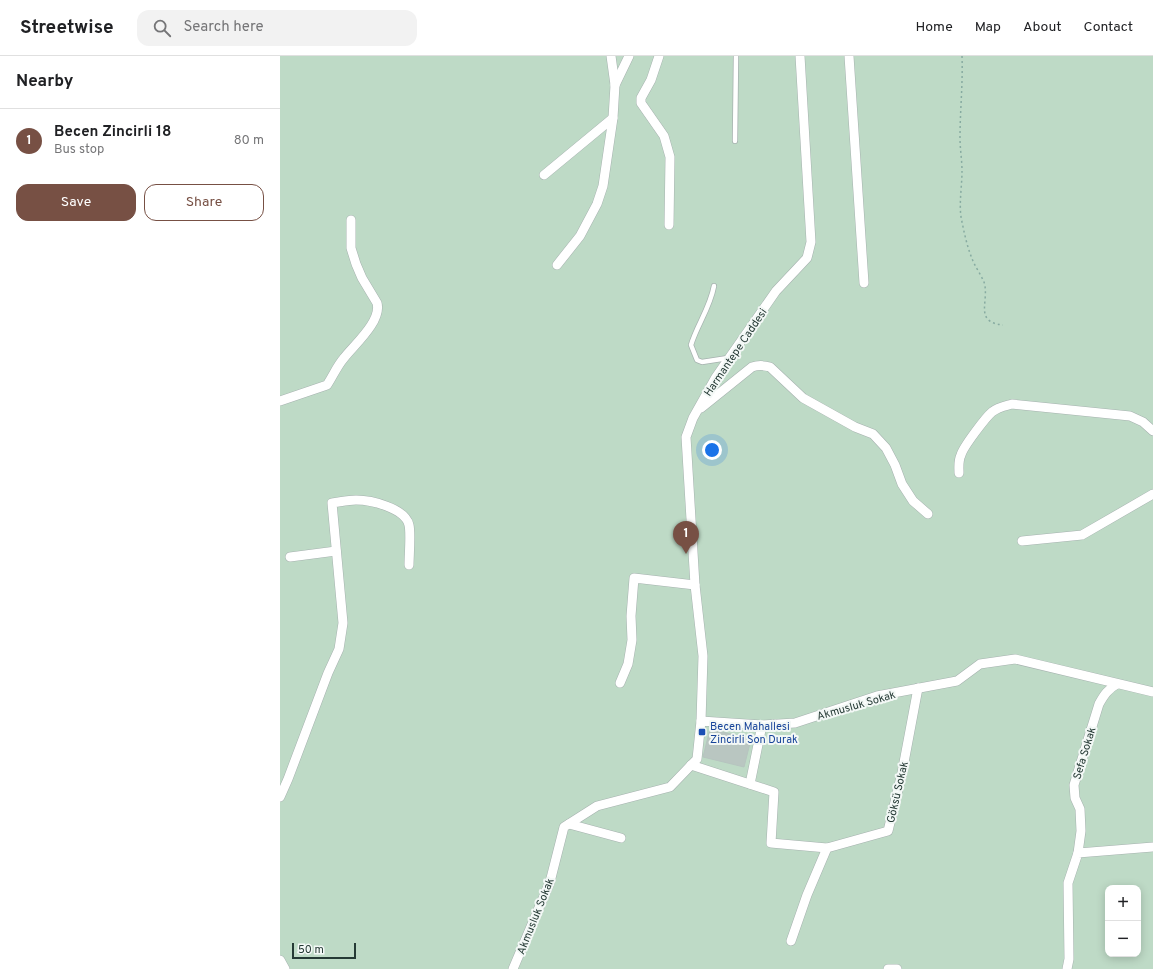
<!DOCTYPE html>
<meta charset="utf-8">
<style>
body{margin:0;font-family:Overpass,sans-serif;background:#f2f2f2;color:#202124}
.controls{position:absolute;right:12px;bottom:12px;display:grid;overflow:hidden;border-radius:8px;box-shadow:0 2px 10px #0003}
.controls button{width:36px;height:36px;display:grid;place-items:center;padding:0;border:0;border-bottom:1px solid #e0e0e0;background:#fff;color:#202124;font:20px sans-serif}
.scale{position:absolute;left:12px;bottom:10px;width:64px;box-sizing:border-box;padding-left:4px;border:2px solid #253a35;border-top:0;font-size:11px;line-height:14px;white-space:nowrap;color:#253a35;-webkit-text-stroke:3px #f3f8f6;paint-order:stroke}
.you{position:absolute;left:432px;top:394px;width:14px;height:14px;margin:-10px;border:3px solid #fff;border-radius:50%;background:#1a73e8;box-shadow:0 0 0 6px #1a73e833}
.badge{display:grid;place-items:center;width:26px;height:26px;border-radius:50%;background:#775044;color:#fff;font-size:13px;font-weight:700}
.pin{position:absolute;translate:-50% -33px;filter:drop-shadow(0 1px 2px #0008)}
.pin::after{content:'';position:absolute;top:21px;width:14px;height:12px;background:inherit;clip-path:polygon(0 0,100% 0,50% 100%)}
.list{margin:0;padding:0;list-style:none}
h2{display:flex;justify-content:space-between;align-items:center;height:52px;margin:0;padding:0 16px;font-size:17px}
h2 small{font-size:13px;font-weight:400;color:#757577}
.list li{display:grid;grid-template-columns:26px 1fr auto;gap:12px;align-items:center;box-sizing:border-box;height:64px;padding:0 16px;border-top:1px solid #e0e0e0}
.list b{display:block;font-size:15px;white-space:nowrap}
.list p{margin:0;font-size:13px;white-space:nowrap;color:#757577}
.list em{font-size:13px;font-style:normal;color:#757577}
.actions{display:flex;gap:8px;padding:12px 16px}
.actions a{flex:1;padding:9px 0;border:1px solid #775044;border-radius:12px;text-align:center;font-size:14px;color:#775044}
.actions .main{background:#775044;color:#fff}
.icon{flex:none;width:22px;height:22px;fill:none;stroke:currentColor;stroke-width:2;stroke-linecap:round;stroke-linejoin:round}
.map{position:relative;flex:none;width:873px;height:913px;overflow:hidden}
header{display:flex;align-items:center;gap:24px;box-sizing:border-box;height:56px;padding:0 20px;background:#fff;border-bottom:1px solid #e0e0e0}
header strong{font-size:19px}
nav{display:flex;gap:22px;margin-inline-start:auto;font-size:14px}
.search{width:280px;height:36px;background:#f2f2f2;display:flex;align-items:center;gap:10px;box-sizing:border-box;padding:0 14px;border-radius:12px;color:#757577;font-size:15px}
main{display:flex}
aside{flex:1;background:#fff}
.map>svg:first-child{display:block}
</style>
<header>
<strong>Streetwise</strong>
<div class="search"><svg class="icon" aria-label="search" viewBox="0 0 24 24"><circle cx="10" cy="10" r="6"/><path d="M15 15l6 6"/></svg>Search here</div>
<nav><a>Home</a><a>Map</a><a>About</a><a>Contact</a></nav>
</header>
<main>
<aside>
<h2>Nearby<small></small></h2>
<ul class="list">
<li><span class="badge">1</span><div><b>Becen Zincirli 18</b><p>Bus stop</p></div><em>80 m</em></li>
</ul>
<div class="actions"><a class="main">Save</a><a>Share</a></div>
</aside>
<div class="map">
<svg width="873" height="913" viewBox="0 0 873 913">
<rect width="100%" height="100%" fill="#e3ebe8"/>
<path fill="#bedac6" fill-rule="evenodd" d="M0 0H873V913H0ZM828 832H858V898H828Z"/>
<polygon fill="#b9c6c1" stroke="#b6c4bf" points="430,673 471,683 464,711 423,701"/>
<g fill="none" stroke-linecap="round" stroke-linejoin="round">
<g stroke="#a6b2af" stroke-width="6">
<g id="lane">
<polyline points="455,85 456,0"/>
<path d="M434 230C430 252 417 269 411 289L417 304 422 306 448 302"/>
</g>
</g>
<g stroke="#a6b2af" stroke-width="10">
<g id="street">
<polyline points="379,0 371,24 361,42 361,47 384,80 390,101 389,169"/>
<polyline points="569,0 584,227"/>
<polyline points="335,29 349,0"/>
<polyline points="264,119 333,62"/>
<polyline points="277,209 300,180 317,148 323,130 333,62 335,29 331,0"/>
<path d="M0 345 47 329C53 320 57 310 64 302 74 289 102 265 97 247L82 222 76 208 71 192V164"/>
<path d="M421 352 472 311C478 309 483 309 490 311L523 342 575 371 593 378 606 392 615 409 622 428 633 445 648 458"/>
<path d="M679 417C679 411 678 405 681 399 683 391 706 361 712 356 718 351 725 350 732 348L850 360 863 366 873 375"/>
<polyline points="742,485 802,479 873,438"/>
<polyline points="10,501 56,495"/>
<polyline points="340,627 348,608 352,584 351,560 354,522 415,529"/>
<polyline points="421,665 423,600 415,529 406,381 413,362 436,321 496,235 527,202 531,186 520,0"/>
<polyline points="411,709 494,736 491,787 547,792"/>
<polyline points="470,728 482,669"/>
<path d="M0 741 8 723 48 617 59 593 63 567 52 447C60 446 68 444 76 444 91 444 125 452 129 469 131 477 129 500 129 509"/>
<polyline points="289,768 341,782"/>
<path d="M798 797 801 775 800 753 795 742 794 729 819 648C824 639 828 633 837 628"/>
<polyline points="511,885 527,839 547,792 608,775 622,717 638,632"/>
<polyline points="0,904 5,913"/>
<polyline points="233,913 270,826 284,771 317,750 390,731 417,703 421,665 482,669 515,667 597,640 677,625 700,608 735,603 873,636"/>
<polyline points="608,913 617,913"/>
<polyline points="787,913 789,903 788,827 798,797 873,791"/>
</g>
</g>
<path stroke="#87aba1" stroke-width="1.5" stroke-dasharray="2 3" stroke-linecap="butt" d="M682 0C683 27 680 55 680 82 680 93 682 104 682 115 682 130 679 146 681 161 684 176 687 191 693 205 696 212 701 219 704 226 710 245 693 266 723 269"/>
<use href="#lane" stroke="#fff" stroke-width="4.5"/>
<use href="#street" stroke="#fff" stroke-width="9"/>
</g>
<rect fill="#1a4fb4" stroke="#f3f8f6" stroke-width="1.5" x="418" y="672" width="8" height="8" rx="2"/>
<g text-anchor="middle" stroke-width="4" stroke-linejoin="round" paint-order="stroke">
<g font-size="11" fill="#253a35" stroke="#f3f8f6">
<text transform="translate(455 296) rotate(-56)" y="4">Harmantepe Caddesi</text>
<text transform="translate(576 649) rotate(-16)" y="4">Akmusluk Sokak</text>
<text transform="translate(804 697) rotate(-73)" y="4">Sefa Sokak</text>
<text transform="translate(617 736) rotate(-77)" y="4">Göksü Sokak</text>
<text transform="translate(255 860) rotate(-68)" y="4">Akmusluk Sokak</text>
</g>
<g font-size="11" fill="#164399" stroke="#f3f8f6" text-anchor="start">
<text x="430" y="674">Becen Mahallesi<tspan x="430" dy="13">Zincirli Son Durak</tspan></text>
</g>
</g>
</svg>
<div class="controls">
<button>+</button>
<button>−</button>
</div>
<div class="scale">50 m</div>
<div class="you"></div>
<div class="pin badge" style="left:406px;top:498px">1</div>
</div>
</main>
